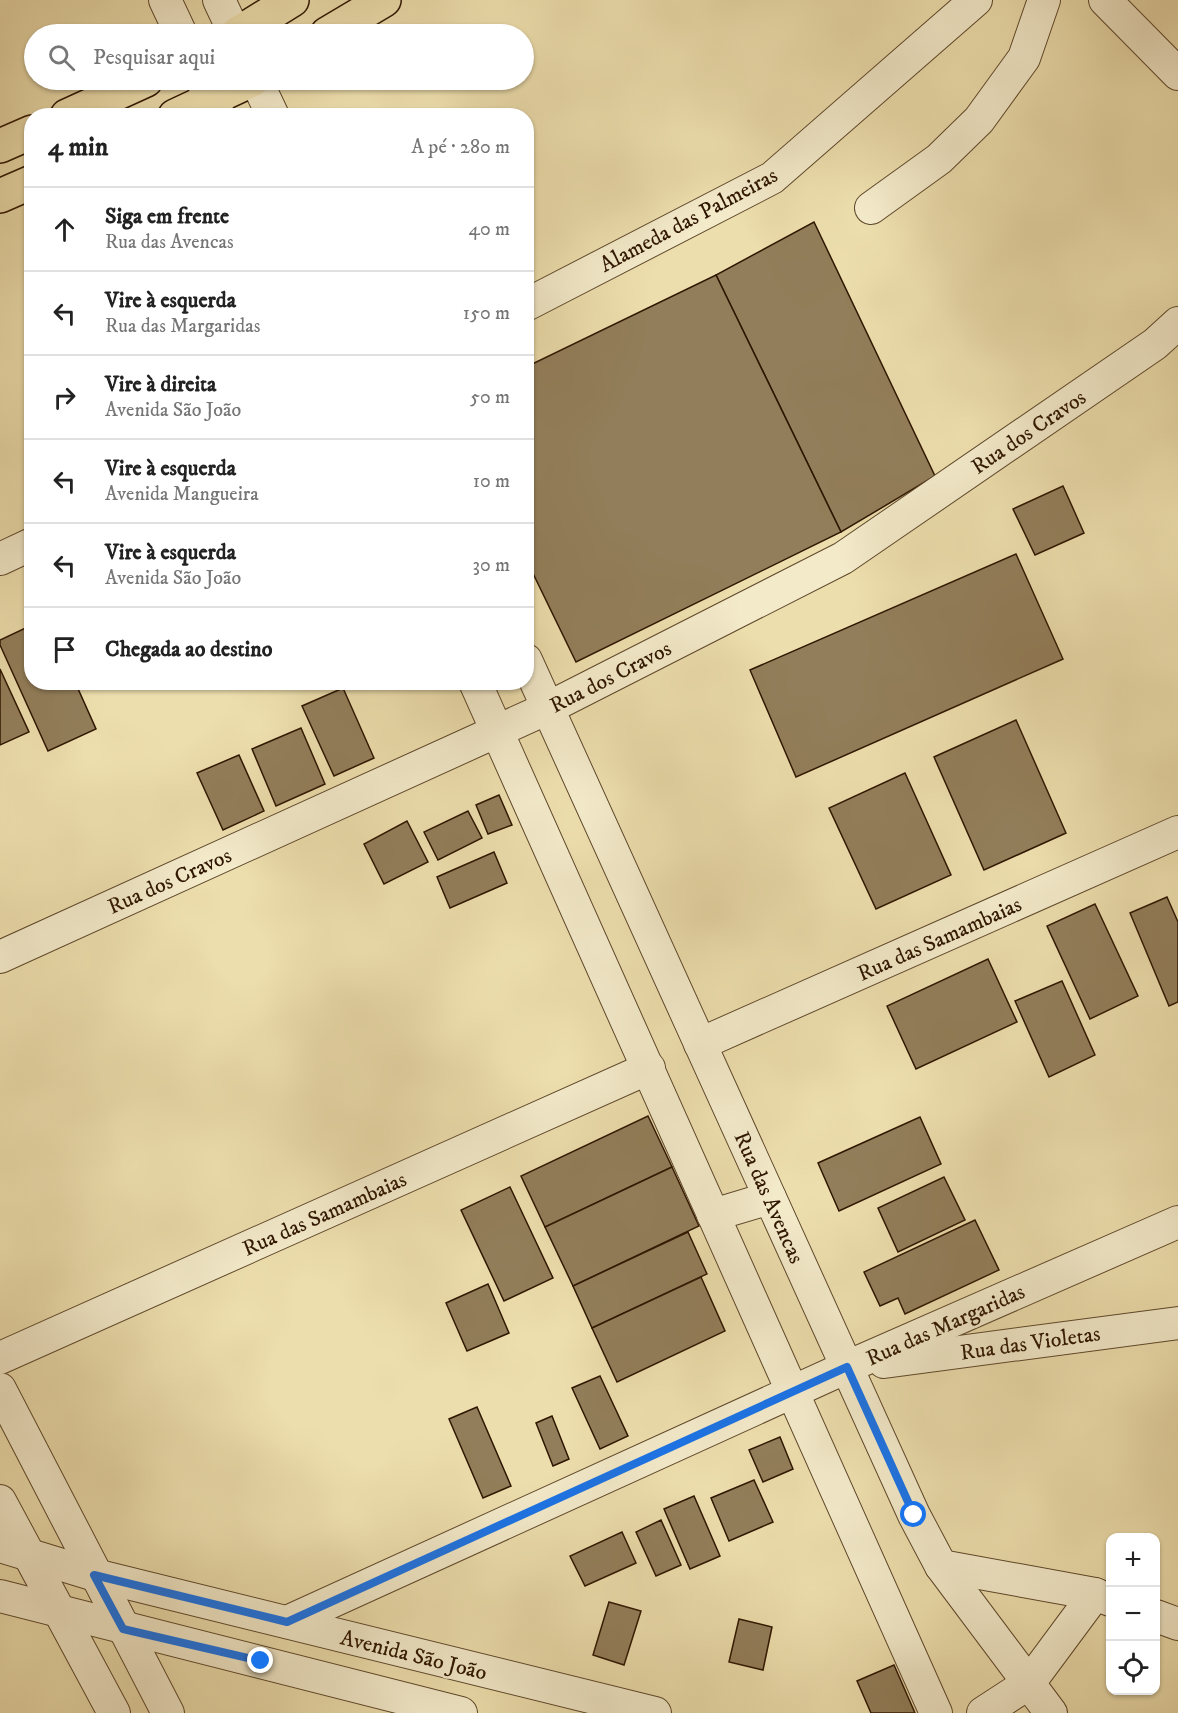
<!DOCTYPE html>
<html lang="pt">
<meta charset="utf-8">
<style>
body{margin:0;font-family:"IM FELL DW Pica",serif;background:#f2f2f2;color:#222}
.controls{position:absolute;right:18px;bottom:18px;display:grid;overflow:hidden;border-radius:12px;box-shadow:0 2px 4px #0004}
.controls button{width:54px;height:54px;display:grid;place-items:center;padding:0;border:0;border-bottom:2px solid #e0e0e0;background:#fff;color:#222;font:30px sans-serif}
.stop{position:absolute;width:18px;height:18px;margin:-14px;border:4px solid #1a73e8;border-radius:50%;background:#fff}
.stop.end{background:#1a73e8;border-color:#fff;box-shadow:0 2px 6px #0008}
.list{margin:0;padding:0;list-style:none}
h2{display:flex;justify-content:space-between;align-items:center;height:78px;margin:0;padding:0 24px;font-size:26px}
h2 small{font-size:20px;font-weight:400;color:#767676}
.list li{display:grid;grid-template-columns:39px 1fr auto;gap:18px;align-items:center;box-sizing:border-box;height:84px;padding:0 24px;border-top:2px solid #e0e0e0}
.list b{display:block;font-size:22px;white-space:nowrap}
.list p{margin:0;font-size:20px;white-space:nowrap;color:#767676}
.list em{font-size:20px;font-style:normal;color:#767676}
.icon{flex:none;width:33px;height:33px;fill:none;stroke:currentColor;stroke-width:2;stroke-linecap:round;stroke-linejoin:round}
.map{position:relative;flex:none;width:1178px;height:1713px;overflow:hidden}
.search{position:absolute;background:#fff;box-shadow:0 2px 4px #0004;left:24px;top:24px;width:510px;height:66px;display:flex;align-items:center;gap:15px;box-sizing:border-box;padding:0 21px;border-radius:33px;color:#767676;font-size:22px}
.panel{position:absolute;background:#fff;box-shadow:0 2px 4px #0004;left:24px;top:108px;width:510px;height:582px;border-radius:24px}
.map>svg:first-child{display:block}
</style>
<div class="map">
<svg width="1178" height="1713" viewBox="0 0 1178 1713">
<rect width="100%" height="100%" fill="#eddead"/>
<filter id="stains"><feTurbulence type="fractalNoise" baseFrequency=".00333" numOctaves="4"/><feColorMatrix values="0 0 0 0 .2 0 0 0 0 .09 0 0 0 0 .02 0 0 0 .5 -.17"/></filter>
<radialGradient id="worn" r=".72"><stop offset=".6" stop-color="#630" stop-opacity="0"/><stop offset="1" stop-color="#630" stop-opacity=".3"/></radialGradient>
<g fill="#927e5a" stroke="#2f1600" stroke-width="1.5">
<polygon points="814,222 935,476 841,532 716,275"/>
<polygon points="716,275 841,532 576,662 526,559 526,367"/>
<polygon points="1063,486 1084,533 1035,555 1013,509"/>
<polygon points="1016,554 1063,659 796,777 750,670"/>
<polygon points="32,625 32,682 75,682 96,729 48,751 0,645 0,640"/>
<polygon points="0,669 29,732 0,745"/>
<polygon points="343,688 374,758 334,776 302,706"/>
<polygon points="1016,720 1066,833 984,870 934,757"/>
<polygon points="301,728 325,784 276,806 252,749"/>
<polygon points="239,755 264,811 223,830 197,773"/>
<polygon points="905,773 951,875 876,909 829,808"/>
<polygon points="499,795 512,825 488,834 476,805"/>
<polygon points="468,811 482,838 438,860 424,832"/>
<polygon points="407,821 428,862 384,884 364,844"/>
<polygon points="494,852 507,883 450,908 437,877"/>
<polygon points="1167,897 1178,922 1178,1002 1169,1006 1130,913"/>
<polygon points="1095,904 1138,996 1090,1019 1047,926"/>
<polygon points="988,959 1017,1022 916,1069 887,1006"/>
<polygon points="1062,981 1095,1055 1049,1077 1015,1001"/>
<polygon points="648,1116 672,1167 545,1227 521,1176"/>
<polygon points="920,1117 941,1164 839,1211 818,1163"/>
<polygon points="672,1167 699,1226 573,1286 545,1227"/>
<polygon points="944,1177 965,1220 898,1252 878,1208"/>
<polygon points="510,1187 553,1278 504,1301 461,1210"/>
<polygon points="975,1220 999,1270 905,1314 898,1298 880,1306 864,1272"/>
<polygon points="688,1232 707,1274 592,1328 573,1286"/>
<polygon points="701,1277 725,1331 617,1382 592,1328"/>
<polygon points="488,1284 509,1333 467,1351 446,1303"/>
<polygon points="600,1376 628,1436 600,1449 572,1388"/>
<polygon points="477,1407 511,1486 483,1498 449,1419"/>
<polygon points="552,1416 569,1459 553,1466 536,1423"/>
<polygon points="780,1437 793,1469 763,1482 749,1450"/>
<polygon points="754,1480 773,1522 729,1541 711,1498"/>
<polygon points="694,1496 720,1556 690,1569 664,1509"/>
<polygon points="661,1520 681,1565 656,1576 636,1532"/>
<polygon points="622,1532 636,1563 585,1586 570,1556"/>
<polygon points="609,1602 641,1611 624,1665 593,1655"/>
<polygon points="739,1619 772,1627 763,1670 729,1662"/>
<polygon points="894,1665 915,1713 871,1713 857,1681"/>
</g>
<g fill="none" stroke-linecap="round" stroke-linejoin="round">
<g stroke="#5e482b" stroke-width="34">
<g id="minor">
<polyline points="165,0 181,34"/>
<polyline points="219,0 235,34"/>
<polyline points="1105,0 1178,74"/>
<polyline points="202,80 219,116"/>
<polyline points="256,80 273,116"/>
<polyline points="871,208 939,159 979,120 1024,58 1044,0"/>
<polyline points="526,305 772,178 976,0"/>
<polyline points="0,559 32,544"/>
<polyline points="526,660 914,1515 941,1566 1051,1713"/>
<polyline points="475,682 936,1713"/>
<polyline points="0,957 548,708 843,558 1155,344 1178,323"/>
<polyline points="700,1044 1178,832"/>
<polyline points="713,1215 770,1198"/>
<polyline points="0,1358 649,1068"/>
<polyline points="884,1362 1178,1323"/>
<polyline points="0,1389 168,1713"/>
<polyline points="0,1501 114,1713"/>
<polyline points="0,1546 95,1575 655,1713"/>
<polyline points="941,1566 1095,1594"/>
<polyline points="0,1596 461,1713"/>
<polyline points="1156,1616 1178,1624"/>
<polyline points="287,1622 847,1367 1178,1222"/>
<polyline points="983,1713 1029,1683 1095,1594 1110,1600"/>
</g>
</g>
<g stroke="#2f1600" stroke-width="36">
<g id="major">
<polyline points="237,34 292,0"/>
<polyline points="327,34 384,0"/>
<polyline points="67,116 146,80"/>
<polyline points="175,116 252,80"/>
<polyline points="0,146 32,132"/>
<polyline points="0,196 32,182"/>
</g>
</g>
<use href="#minor" stroke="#f3eaca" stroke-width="32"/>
<use href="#major" stroke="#eddead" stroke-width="33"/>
</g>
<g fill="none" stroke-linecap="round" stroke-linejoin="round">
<polyline stroke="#1a73e8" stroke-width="8" points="261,1661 123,1629 94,1575 287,1622 847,1367 914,1515"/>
</g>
<g text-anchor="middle" stroke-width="5" stroke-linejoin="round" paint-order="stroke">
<g font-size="22" fill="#2f1600" stroke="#f3eaca">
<text transform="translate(688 219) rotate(-28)" y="8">Alameda das Palmeiras</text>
<text transform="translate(1028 431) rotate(-34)" y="8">Rua dos Cravos</text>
<text transform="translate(610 676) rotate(-27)" y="8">Rua dos Cravos</text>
<text transform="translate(169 880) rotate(-24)" y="8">Rua dos Cravos</text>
<text transform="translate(939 938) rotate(-24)" y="8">Rua das Samambaias</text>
<text transform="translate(770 1197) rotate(66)" y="8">Rua das Avencas</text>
<text transform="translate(324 1213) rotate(-24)" y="8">Rua das Samambaias</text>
<text transform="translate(945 1324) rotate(-24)" y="8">Rua das Margaridas</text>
<text transform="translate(1030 1342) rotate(-8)" y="8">Rua das Violetas</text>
<text transform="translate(414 1654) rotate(14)" y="8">Avenida São João</text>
</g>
</g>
<rect width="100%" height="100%" filter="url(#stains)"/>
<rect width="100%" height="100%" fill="url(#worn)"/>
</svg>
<div class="controls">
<button>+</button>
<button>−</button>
<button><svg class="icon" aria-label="locate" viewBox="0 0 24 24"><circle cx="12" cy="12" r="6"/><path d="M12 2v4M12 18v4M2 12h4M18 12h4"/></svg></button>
</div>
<div class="stop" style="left:914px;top:1515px"></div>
<div class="stop end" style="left:261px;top:1661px"></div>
<div class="search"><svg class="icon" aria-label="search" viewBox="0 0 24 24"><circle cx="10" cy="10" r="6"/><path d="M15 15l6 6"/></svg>Pesquisar aqui</div>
<section class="panel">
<h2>4 min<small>A pé · 280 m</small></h2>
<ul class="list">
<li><svg class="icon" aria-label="ahead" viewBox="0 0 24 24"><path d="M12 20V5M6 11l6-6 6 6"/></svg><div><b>Siga em frente</b><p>Rua das Avencas</p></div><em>40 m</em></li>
<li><svg class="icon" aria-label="left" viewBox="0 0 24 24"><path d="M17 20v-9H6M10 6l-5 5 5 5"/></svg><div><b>Vire à esquerda</b><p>Rua das Margaridas</p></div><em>150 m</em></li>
<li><svg class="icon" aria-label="right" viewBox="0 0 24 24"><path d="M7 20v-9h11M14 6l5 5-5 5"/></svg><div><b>Vire à direita</b><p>Avenida São João</p></div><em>50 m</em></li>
<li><svg class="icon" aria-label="left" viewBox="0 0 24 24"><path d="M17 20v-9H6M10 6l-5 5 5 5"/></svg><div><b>Vire à esquerda</b><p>Avenida Mangueira</p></div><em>10 m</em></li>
<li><svg class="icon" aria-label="left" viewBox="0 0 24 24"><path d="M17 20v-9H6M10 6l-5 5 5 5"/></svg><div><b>Vire à esquerda</b><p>Avenida São João</p></div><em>30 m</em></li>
<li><svg class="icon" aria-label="arrive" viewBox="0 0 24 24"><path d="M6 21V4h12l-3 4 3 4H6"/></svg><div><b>Chegada ao destino</b></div></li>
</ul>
</section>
</div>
